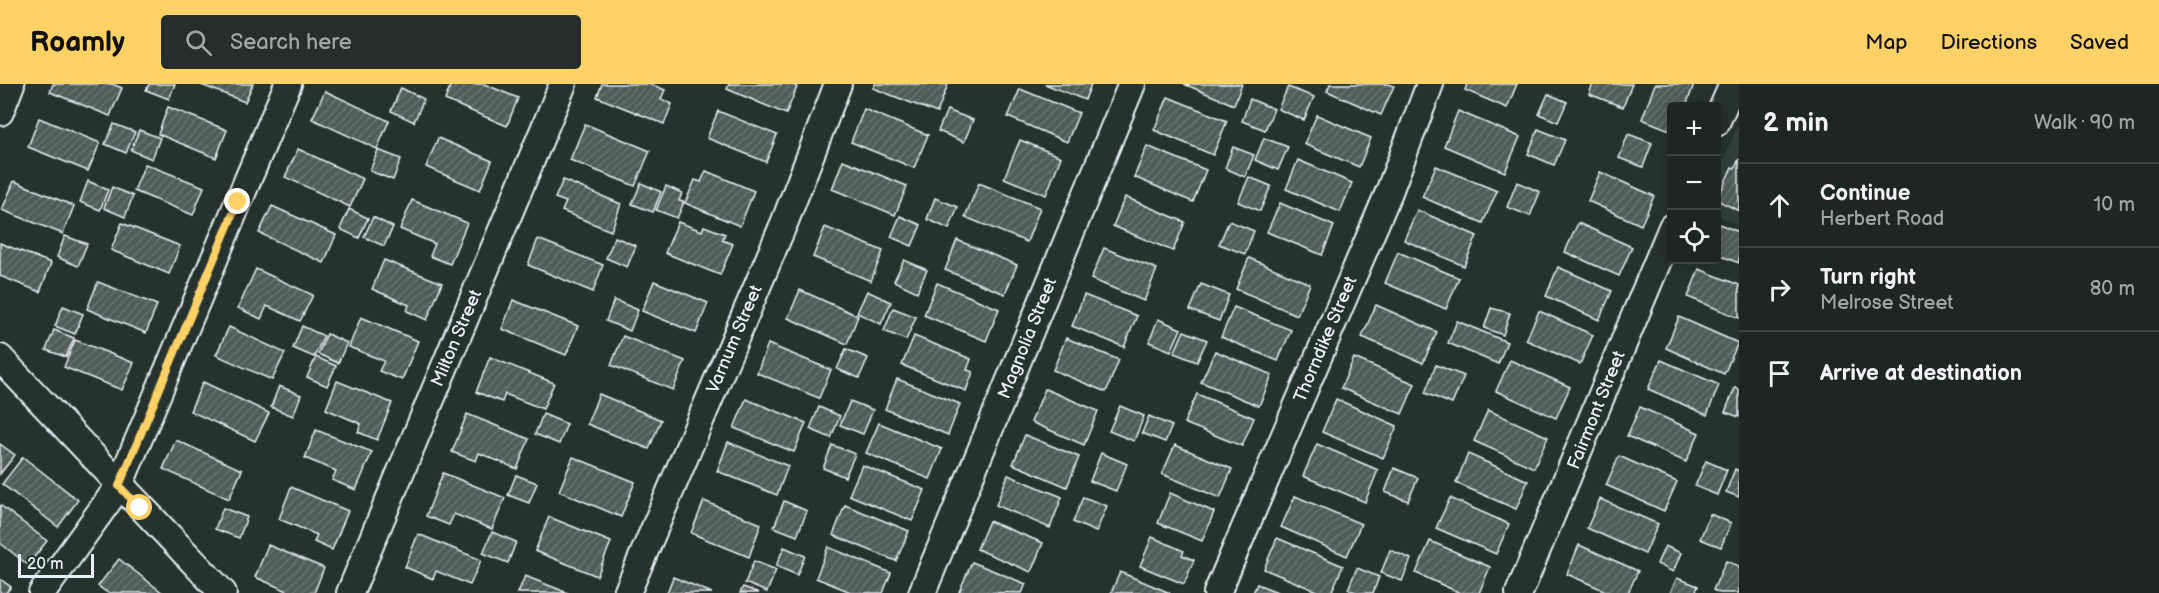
<!DOCTYPE html>
<meta charset="utf-8">
<style>
body{margin:0;font-family:"Balsamiq Sans",sans-serif;background:#252e2a;color:#f1f3f6}
.controls{position:absolute;right:18px;top:18px;display:grid;overflow:hidden;border-radius:6px;box-shadow:0 3px 15px #0003}
.controls button{width:54px;height:54px;display:grid;place-items:center;padding:0;border:0;border-bottom:2px solid #3a4340;background:#1c2622;color:#f1f3f6;font:30px sans-serif}
.scale{position:absolute;left:18px;bottom:15px;width:76px;box-sizing:border-box;padding-left:6px;border:3px solid #e8f1f8;border-top:0;font-size:16px;line-height:21px;white-space:nowrap;color:#e8f1f8;-webkit-text-stroke:4px #26332d;paint-order:stroke}
.stop{position:absolute;width:18px;height:18px;margin:-14px;border:4px solid #ffd166;border-radius:50%;background:#fff}
.stop.end{background:#ffd166;border-color:#fff;box-shadow:0 2px 6px #0008}
.list{margin:0;padding:0;list-style:none}
h2{display:flex;justify-content:space-between;align-items:center;height:78px;margin:0;padding:0 24px;font-size:26px}
h2 small{font-size:20px;font-weight:400;color:#a0a5a5}
.list li{display:grid;grid-template-columns:39px 1fr auto;gap:18px;align-items:center;box-sizing:border-box;height:84px;padding:0 24px;border-top:2px solid #3a4340}
.list b{display:block;font-size:22px;white-space:nowrap}
.list p{margin:0;font-size:20px;white-space:nowrap;color:#a0a5a5}
.list em{font-size:20px;font-style:normal;color:#a0a5a5}
.icon{flex:none;width:33px;height:33px;fill:none;stroke:currentColor;stroke-width:2;stroke-linecap:round;stroke-linejoin:round}
.map{position:relative;flex:none;width:1739px;height:509px;overflow:hidden}
header{display:flex;align-items:center;gap:36px;box-sizing:border-box;height:84px;padding:0 30px;background:#ffd166;color:#111}
header strong{font-size:28px}
nav{display:flex;gap:33px;margin-inline-start:auto;font-size:21px}
.search{width:420px;height:54px;background:#252e2a;display:flex;align-items:center;gap:15px;box-sizing:border-box;padding:0 21px;border-radius:6px;color:#a0a5a5;font-size:22px}
main{display:flex}
aside{flex:1;background:#1c2622}
.map>svg:first-child{display:block}
</style>
<header>
<strong>Roamly</strong>
<div class="search"><svg class="icon" aria-label="search" viewBox="0 0 24 24"><circle cx="10" cy="10" r="6"/><path d="M15 15l6 6"/></svg>Search here</div>
<nav><a>Map</a><a>Directions</a><a>Saved</a></nav>
</header>
<main>
<div class="map">
<svg width="1739" height="509" viewBox="0 0 1739 509">
<defs>
<pattern id="building-hatch" width="6" height="6" patternUnits="userSpaceOnUse" patternTransform="scale(1.5)"><rect width="6" height="6" fill="#505c59"/><path d="M-1 1l2-2M0 6l6-6M5 7l2-2" fill="none" stroke="#697472"/></pattern>
</defs>
<rect width="100%" height="100%" fill="#26332d"/>
<filter id="ink" filterUnits="userSpaceOnUse"><feTurbulence type="fractalNoise" baseFrequency=".0167" numOctaves="2"/><feDisplacementMap in="SourceGraphic" scale="12" xChannelSelector="R" yChannelSelector="G"/><feConvolveMatrix kernelMatrix="1 2 1 2 8 2 1 2 1" color-interpolation-filters="sRGB"/></filter>
<g filter="url(#ink)">
<polygon fill="#333f3a" points="1739,39 1739,141 1717,131 1717,90"/>
<g fill="url(#building-hatch)" stroke="#e8f1f8" stroke-width="1.5">
<polygon points="53,0 112,0 122,4 110,32 50,8"/>
<polygon points="149,0 175,0 169,15 146,6"/>
<polygon points="199,0 253,0 245,18"/>
<polygon points="451,0 484,0 518,14 507,42 445,16"/>
<polygon points="602,0 650,0 665,6 661,15 672,20 664,40 597,13"/>
<polygon points="729,0 791,0 797,3 786,30 727,5"/>
<polygon points="875,0 948,0 937,29 873,4"/>
<polygon points="1045,0 1091,0 1085,16"/>
<polygon points="1184,0 1242,0 1234,21"/>
<polygon points="1330,0 1389,0 1394,2 1381,31 1327,7"/>
<polygon points="1467,0 1517,0 1507,24 1465,6"/>
<polygon points="1593,0 1632,0 1623,23 1589,10"/>
<polygon points="1655,0 1694,0 1686,22 1672,22 1672,47 1642,35"/>
<polygon points="1288,3 1314,13 1304,36 1278,25"/>
<polygon points="401,4 424,15 414,38 391,27"/>
<polygon points="1020,5 1079,29 1067,58 1008,33"/>
<polygon points="325,7 389,37 377,65 312,35"/>
<polygon points="1548,10 1567,18 1558,38 1539,30"/>
<polygon points="1168,13 1227,37 1213,71 1154,46"/>
<polygon points="1250,15 1274,25 1265,46 1242,37"/>
<polygon points="168,23 227,46 216,74 158,50"/>
<polygon points="864,25 928,51 914,84 851,58"/>
<polygon points="947,26 973,36 964,58 938,47"/>
<polygon points="718,27 777,51 766,78 707,54"/>
<polygon points="1458,27 1520,53 1505,88 1444,62"/>
<polygon points="1317,31 1371,54 1359,83 1304,60"/>
<polygon points="39,34 100,59 88,87 28,63"/>
<polygon points="114,40 135,48 126,69 105,60"/>
<polygon points="585,40 650,67 635,102 570,76"/>
<polygon points="1538,45 1565,56 1554,81 1528,70"/>
<polygon points="139,46 160,54 152,75 131,66"/>
<polygon points="1628,50 1652,59 1643,83 1619,74"/>
<polygon points="438,54 492,77 480,106 426,83"/>
<polygon points="1264,54 1288,63 1278,86 1255,76"/>
<polygon points="1020,56 1061,73 1046,111 1004,94"/>
<polygon points="1147,62 1206,86 1193,118 1134,93"/>
<polygon points="1233,63 1254,71 1245,93 1225,84"/>
<polygon points="298,65 363,95 350,123 285,93"/>
<polygon points="378,66 401,75 393,96 370,87"/>
<polygon points="1739,75 1739,127 1717,116 1732,83 1735,84"/>
<polygon points="843,76 907,102 895,131 832,105"/>
<polygon points="1298,76 1352,99 1340,128 1286,105"/>
<polygon points="145,80 204,103 193,131 134,107"/>
<polygon points="1436,82 1497,107 1483,139 1422,113"/>
<polygon points="706,87 754,107 740,142 685,119 695,96 701,98"/>
<polygon points="1600,88 1654,112 1641,141 1588,117"/>
<polygon points="1249,93 1271,102 1260,127 1238,118"/>
<polygon points="563,96 621,120 611,147 562,127 566,118 555,114"/>
<polygon points="14,97 74,122 63,150 2,126"/>
<polygon points="88,97 108,106 100,126 80,118"/>
<polygon points="1517,98 1540,108 1530,132 1507,123"/>
<polygon points="641,99 661,108 653,128 632,120"/>
<polygon points="979,99 1040,124 1027,158 965,133"/>
<polygon points="666,102 682,109 679,117 684,118 677,134 656,126"/>
<polygon points="112,103 133,112 125,133 104,124"/>
<polygon points="1125,113 1185,138 1173,167 1113,142"/>
<polygon points="935,114 958,123 949,145 927,135"/>
<polygon points="412,116 467,139 450,180 430,172 435,160 400,145"/>
<polygon points="1280,119 1334,142 1322,171 1267,148"/>
<polygon points="272,122 336,151 324,179 259,149"/>
<polygon points="349,125 368,134 359,154 340,145"/>
<polygon points="1417,126 1477,152 1464,182 1404,156"/>
<polygon points="900,132 921,141 912,162 891,153"/>
<polygon points="373,133 393,143 384,162 364,153"/>
<polygon points="1229,137 1254,147 1245,170 1219,160"/>
<polygon points="678,138 702,147 704,142 725,150 722,156 733,160 720,191 665,169"/>
<polygon points="122,139 180,162 169,190 111,166"/>
<polygon points="1578,139 1632,163 1619,192 1565,168"/>
<polygon points="1717,139 1739,148 1739,179 1716,170"/>
<polygon points="825,143 883,167 871,197 813,173"/>
<polygon points="65,152 87,160 78,182 57,173"/>
<polygon points="615,153 636,162 627,183 606,174"/>
<polygon points="538,155 603,181 593,208 528,181"/>
<polygon points="957,156 1017,181 1005,210 945,186"/>
<polygon points="0,159 51,179 40,208 0,192"/>
<polygon points="1104,164 1157,185 1144,217 1091,195"/>
<polygon points="1398,168 1459,194 1446,225 1385,199"/>
<polygon points="1249,174 1310,200 1297,231 1236,205"/>
<polygon points="384,176 442,199 427,236 407,227 409,221 372,205"/>
<polygon points="904,176 927,186 917,208 894,197"/>
<polygon points="1558,183 1612,207 1599,236 1546,212"/>
<polygon points="256,185 313,211 300,237 267,222 261,235 238,224"/>
<polygon points="1699,185 1739,201 1739,234 1688,213"/>
<polygon points="654,197 708,219 696,249 642,227"/>
<polygon points="98,198 157,221 146,249 87,225"/>
<polygon points="937,199 999,225 986,257 924,231"/>
<polygon points="1201,200 1229,211 1219,237 1190,226"/>
<polygon points="800,206 858,232 847,260 788,234"/>
<polygon points="867,207 891,218 881,240 857,229"/>
<polygon points="1084,211 1137,232 1124,263 1072,242"/>
<polygon points="513,216 578,242 566,271 502,245"/>
<polygon points="614,216 638,226 630,247 606,237"/>
<polygon points="1376,221 1437,248 1423,279 1362,253"/>
<polygon points="63,222 83,230 75,250 55,242"/>
<polygon points="1234,223 1291,246 1278,277 1221,253"/>
<polygon points="893,224 916,233 906,256 884,247"/>
<polygon points="1491,224 1510,229 1503,251 1484,244"/>
<polygon points="1539,227 1593,251 1580,280 1526,256"/>
<polygon points="361,233 418,257 402,296 379,287 384,277 349,263"/>
<polygon points="1679,233 1738,259 1724,290 1666,264"/>
<polygon points="1158,235 1181,245 1171,267 1149,258"/>
<polygon points="1457,237 1507,258 1498,280 1448,259"/>
<polygon points="302,242 324,252 314,273 293,264"/>
<polygon points="229,243 285,269 272,296 216,271"/>
<polygon points="54,246 74,254 66,273 46,266"/>
<polygon points="1184,247 1207,256 1197,278 1174,269"/>
<polygon points="327,250 347,259 338,279 318,270"/>
<polygon points="623,252 685,277 673,306 611,281"/>
<polygon points="914,252 971,275 967,286 973,288 966,307 902,281"/>
<polygon points="1066,254 1119,276 1106,308 1053,286"/>
<polygon points="75,256 134,279 122,306 64,283"/>
<polygon points="768,260 831,286 819,314 757,289"/>
<polygon points="846,265 868,274 859,294 837,285"/>
<polygon points="1215,267 1272,291 1259,322 1201,298"/>
<polygon points="316,273 336,282 327,302 307,293"/>
<polygon points="490,273 554,299 543,325 505,310 502,318 476,308"/>
<polygon points="1354,274 1415,300 1402,330 1341,304"/>
<polygon points="1510,276 1570,303 1556,334 1496,307"/>
<polygon points="1661,276 1719,301 1707,331 1648,305"/>
<polygon points="1436,281 1464,292 1452,320 1425,309"/>
<polygon points="897,295 960,320 948,351 885,325"/>
<polygon points="337,297 392,319 377,356 358,348 361,340 326,325"/>
<polygon points="203,298 269,329 255,357 190,327"/>
<polygon points="279,302 301,311 293,332 271,323"/>
<polygon points="1735,304 1739,305 1739,333 1725,328"/>
<polygon points="1045,305 1098,327 1084,361 1031,338"/>
<polygon points="599,310 661,336 649,365 587,340"/>
<polygon points="1197,310 1254,334 1242,362 1184,339"/>
<polygon points="746,315 806,339 794,368 734,344"/>
<polygon points="1336,315 1397,342 1383,374 1322,348"/>
<polygon points="850,317 873,326 863,350 840,341"/>
<polygon points="1120,322 1144,332 1134,357 1109,347"/>
<polygon points="819,323 840,332 831,354 810,345"/>
<polygon points="1640,323 1699,349 1686,378 1627,352"/>
<polygon points="1488,326 1548,353 1534,384 1474,357"/>
<polygon points="467,330 529,355 517,385 479,369 476,377 452,368"/>
<polygon points="543,330 567,340 559,360 535,350"/>
<polygon points="1149,332 1172,342 1165,358 1142,349"/>
<polygon points="879,339 942,365 930,395 866,369"/>
<polygon points="316,346 372,368 356,406 332,396 336,387 305,374"/>
<polygon points="1025,351 1079,373 1067,403 1013,380"/>
<polygon points="176,356 242,386 229,415 163,385"/>
<polygon points="728,358 788,382 777,411 717,387"/>
<polygon points="0,360 15,371 0,390"/>
<polygon points="1317,360 1378,386 1365,418 1303,392"/>
<polygon points="832,361 855,370 845,393 823,384"/>
<polygon points="1175,361 1232,385 1220,414 1162,390"/>
<polygon points="1101,369 1127,380 1116,407 1090,397"/>
<polygon points="1468,370 1528,397 1516,425 1456,399"/>
<polygon points="1619,372 1677,398 1664,427 1606,401"/>
<polygon points="23,373 78,416 58,443 2,400"/>
<polygon points="573,373 635,398 621,433 559,407"/>
<polygon points="1706,377 1727,386 1717,411 1695,402"/>
<polygon points="862,381 925,406 912,437 849,411"/>
<polygon points="1394,384 1418,394 1408,417 1385,408"/>
<polygon points="1735,385 1739,387 1739,413 1726,408"/>
<polygon points="443,389 505,414 492,445 454,430 449,441 426,432"/>
<polygon points="516,391 537,399 529,419 508,411"/>
<polygon points="1008,391 1062,413 1050,444 996,421"/>
<polygon points="291,403 348,427 332,466 314,458 317,451 279,435"/>
<polygon points="1170,409 1214,428 1202,457 1158,439"/>
<polygon points="1295,412 1361,440 1347,472 1281,443"/>
<polygon points="1083,413 1107,422 1096,448 1073,438"/>
<polygon points="1450,414 1509,440 1496,470 1436,444"/>
<polygon points="1600,415 1658,440 1645,470 1587,444"/>
<polygon points="704,417 761,440 749,473 691,449"/>
<polygon points="784,417 807,427 797,452 774,443"/>
<polygon points="0,421 47,457 28,481 0,459"/>
<polygon points="845,421 909,447 896,477 833,451"/>
<polygon points="223,424 247,433 239,454 215,445"/>
<polygon points="1710,430 1731,439 1721,463 1700,455"/>
<polygon points="549,433 611,458 597,492 535,467"/>
<polygon points="989,437 1043,459 1031,488 977,465"/>
<polygon points="492,448 516,458 508,479 483,469"/>
<polygon points="418,450 481,476 470,501 436,487 433,495 405,483"/>
<polygon points="1152,453 1184,467 1182,471 1194,476 1184,500 1140,482"/>
<polygon points="1277,454 1343,482 1331,509 1321,509 1264,485"/>
<polygon points="1430,457 1490,483 1479,509 1460,509 1416,489"/>
<polygon points="268,461 324,484 314,509 292,509 255,493"/>
<polygon points="1579,461 1638,487 1628,509 1610,509 1567,490"/>
<polygon points="1665,462 1681,469 1673,488 1657,480"/>
<polygon points="784,463 805,472 797,491 776,482"/>
<polygon points="828,463 891,489 883,509 853,509 816,494"/>
<polygon points="1390,466 1411,475 1402,497 1381,489"/>
<polygon points="119,475 163,509 108,509 98,502"/>
<polygon points="754,477 776,486 767,508 745,499"/>
<polygon points="1726,477 1739,482 1739,509 1720,509 1713,506"/>
<polygon points="972,478 1026,500 1022,509 959,508"/>
<polygon points="1357,484 1379,493 1373,509 1358,509 1348,505"/>
<polygon points="1120,488 1170,509 1111,509"/>
<polygon points="525,492 568,509 518,509"/>
<polygon points="673,493 712,509 667,509"/>
<polygon points="1677,494 1698,502 1695,509 1670,509"/>
<polygon points="0,495 11,503 6,509 0,509"/>
<polygon points="1257,500 1280,509 1253,509"/>
<polygon points="743,503 759,509 740,509"/>
</g>
<g fill="none" stroke-linecap="round" stroke-linejoin="round">
<g stroke="#e8f1f8" stroke-width="30">
<g id="street">
<polyline points="0,28 11,0"/>
<polyline points="1716,39 1733,0"/>
<polyline points="0,274 223,509"/>
<polyline points="42,509 119,402 288,0"/>
<polyline points="350,509 563,0"/>
<polyline points="627,509 785,137 838,0"/>
<polyline points="922,509 1132,0"/>
<polyline points="1217,509 1389,108 1430,0"/>
<polyline points="1519,509 1672,143"/>
</g>
</g>
<use href="#street" stroke="#26332d" stroke-width="26"/>
</g>
</g>
<g fill="none" stroke-linecap="round" stroke-linejoin="round" filter="url(#ink)">
<polyline stroke="#ffd166" stroke-width="8" points="140,424 119,402 238,118"/>
</g>
<g text-anchor="middle" stroke-width="5" stroke-linejoin="round" paint-order="stroke">
<g font-size="18" fill="#e8f1f8" stroke="#26332d">
<text transform="translate(456 254) rotate(-67)" y="6">Milton Street</text>
<text transform="translate(1027 254) rotate(-68)" y="6">Magnolia Street</text>
<text transform="translate(734 255) rotate(-67)" y="6">Varnum Street</text>
<text transform="translate(1325 255) rotate(-67)" y="6">Thorndike Street</text>
<text transform="translate(1596 326) rotate(-68)" y="6">Fairmont Street</text>
</g>
</g>
</svg>
<div class="controls">
<button>+</button>
<button>−</button>
<button><svg class="icon" aria-label="locate" viewBox="0 0 24 24"><circle cx="12" cy="12" r="6"/><path d="M12 2v4M12 18v4M2 12h4M18 12h4"/></svg></button>
</div>
<div class="scale">20 m</div>
<div class="stop" style="left:140px;top:424px"></div>
<div class="stop end" style="left:238px;top:118px"></div>
</div>
<aside>
<h2>2 min<small>Walk · 90 m</small></h2>
<ul class="list">
<li><svg class="icon" aria-label="ahead" viewBox="0 0 24 24"><path d="M12 20V5M6 11l6-6 6 6"/></svg><div><b>Continue</b><p>Herbert Road</p></div><em>10 m</em></li>
<li><svg class="icon" aria-label="right" viewBox="0 0 24 24"><path d="M7 20v-9h11M14 6l5 5-5 5"/></svg><div><b>Turn right</b><p>Melrose Street</p></div><em>80 m</em></li>
<li><svg class="icon" aria-label="arrive" viewBox="0 0 24 24"><path d="M6 21V4h12l-3 4 3 4H6"/></svg><div><b>Arrive at destination</b></div></li>
</ul>
</aside>
</main>
